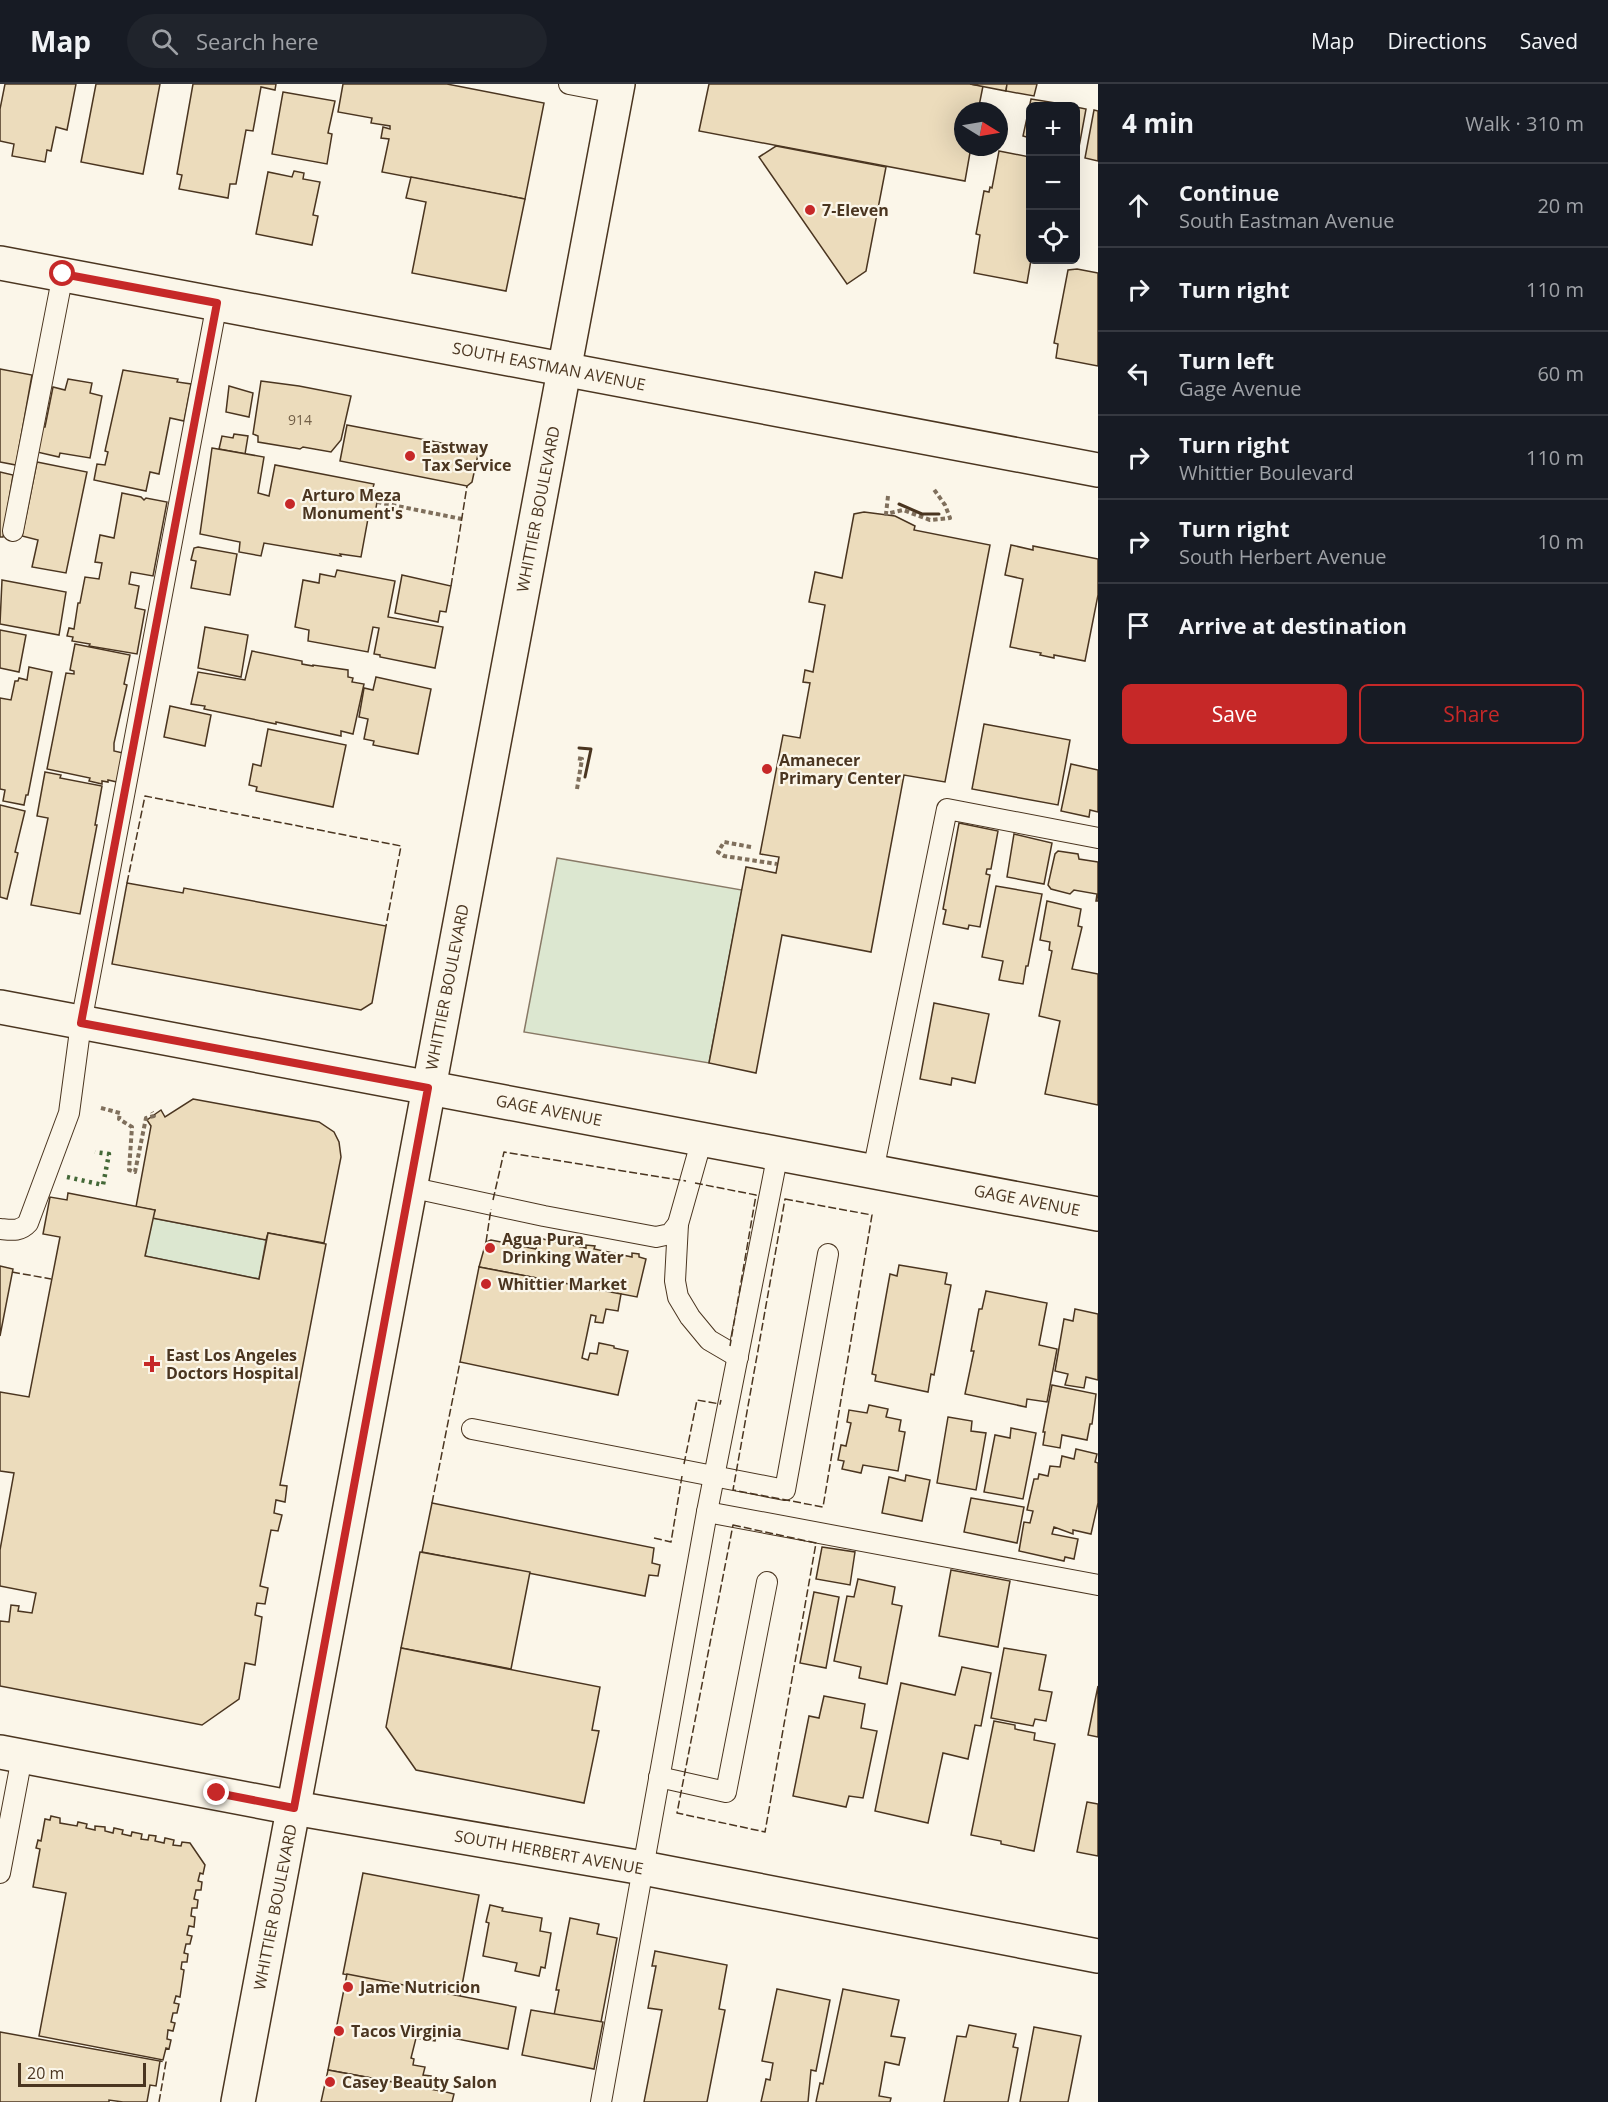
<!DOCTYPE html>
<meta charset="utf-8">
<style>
body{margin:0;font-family:"Open Sans",sans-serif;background:#20242c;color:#f1f3f6}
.controls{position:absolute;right:18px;top:18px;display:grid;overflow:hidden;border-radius:9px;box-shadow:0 6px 24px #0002}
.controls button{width:54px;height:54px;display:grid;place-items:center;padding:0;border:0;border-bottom:2px solid #363941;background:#171b24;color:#f1f3f6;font:30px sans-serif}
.compass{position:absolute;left:954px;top:18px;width:54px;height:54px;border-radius:50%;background:#171b24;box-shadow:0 6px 24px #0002;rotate:101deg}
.scale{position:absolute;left:18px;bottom:15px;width:128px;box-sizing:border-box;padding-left:6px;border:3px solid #4a3520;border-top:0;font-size:16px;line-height:21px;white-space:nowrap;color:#4a3520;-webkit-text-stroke:4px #fbf6e9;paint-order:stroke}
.stop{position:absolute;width:18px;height:18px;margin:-14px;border:4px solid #c62828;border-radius:50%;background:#fff}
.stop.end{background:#c62828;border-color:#fff;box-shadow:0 2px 6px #0008}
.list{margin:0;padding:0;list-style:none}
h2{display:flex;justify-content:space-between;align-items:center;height:78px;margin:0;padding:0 24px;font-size:26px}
h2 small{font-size:20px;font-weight:400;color:#9ea1a6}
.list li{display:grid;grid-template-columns:39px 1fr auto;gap:18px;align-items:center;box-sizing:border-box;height:84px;padding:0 24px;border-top:2px solid #363941}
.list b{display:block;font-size:22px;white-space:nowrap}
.list p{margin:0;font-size:20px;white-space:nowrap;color:#9ea1a6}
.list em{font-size:20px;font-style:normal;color:#9ea1a6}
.actions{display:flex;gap:12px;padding:18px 24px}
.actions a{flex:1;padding:14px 0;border:2px solid #c62828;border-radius:9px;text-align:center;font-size:21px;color:#c62828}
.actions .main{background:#c62828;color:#fff}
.icon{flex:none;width:33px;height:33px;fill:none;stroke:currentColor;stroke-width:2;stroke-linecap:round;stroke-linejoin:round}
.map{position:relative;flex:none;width:1098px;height:2018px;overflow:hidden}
header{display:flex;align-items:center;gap:36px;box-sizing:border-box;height:84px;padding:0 30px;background:#171b24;border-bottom:2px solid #363941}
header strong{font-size:28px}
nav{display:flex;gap:33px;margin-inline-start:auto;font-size:21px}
.search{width:420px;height:54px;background:#20242c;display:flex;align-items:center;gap:15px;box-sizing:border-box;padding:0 21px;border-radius:33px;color:#9ea1a6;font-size:22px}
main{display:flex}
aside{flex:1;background:#171b24}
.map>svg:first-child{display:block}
</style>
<header>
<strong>Map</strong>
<div class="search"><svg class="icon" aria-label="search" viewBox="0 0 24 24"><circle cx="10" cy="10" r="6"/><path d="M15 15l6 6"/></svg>Search here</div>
<nav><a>Map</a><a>Directions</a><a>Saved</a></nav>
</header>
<main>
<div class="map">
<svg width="1098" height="2018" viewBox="0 0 1098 2018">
<rect width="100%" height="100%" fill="#fbf6e9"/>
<g fill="#dce7d0" stroke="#887966" stroke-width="1.5">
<polygon points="557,774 742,806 709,979 524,948"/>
<polygon points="152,1134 266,1156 259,1195 145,1172"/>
</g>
<g fill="#ecdcbc" stroke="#4a3520" stroke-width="1.5">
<polygon points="5,0 76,0 67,46 56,43 51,67 47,66 45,78 12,72 14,60 0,57 0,25"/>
<polygon points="96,0 160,0 143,90 81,78"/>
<polygon points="193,0 276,0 275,6 261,3 253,47 246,46 236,100 230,100 228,114 179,105 182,91 177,90"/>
<polygon points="343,0 447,0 544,19 525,115 382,88 389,55 381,54 383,43 390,45 390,42 371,39 372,34 338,28"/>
<polygon points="709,0 970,0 983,2 978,27 963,27 963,63 971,63 965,97 699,47"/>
<polygon points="970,0 1007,0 1006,7"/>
<polygon points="1007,0 1037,0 1034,12 1006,7"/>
<polygon points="283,8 335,17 328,49 332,50 327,80 272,70"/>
<polygon points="1031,15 1074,22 1030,22 1030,54 1023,52"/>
<polygon points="1076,23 1086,25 1079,63 1076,62"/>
<polygon points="1094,26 1098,27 1098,77 1085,74"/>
<polygon points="776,62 886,83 866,187 847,200 759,73"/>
<polygon points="999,67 1030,73 1031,176 1027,199 974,189 980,151 976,150 984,107 989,108 990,103 992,104"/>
<polygon points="294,87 304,89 303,95 320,98 313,131 318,132 312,161 256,150 268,88 292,93"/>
<polygon points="411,93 525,115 506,207 412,189 426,118 406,114"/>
<polygon points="1077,185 1098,189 1098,282 1056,274 1058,260 1054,259 1068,186"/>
<polygon points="0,285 32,291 16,381 0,378"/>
<polygon points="123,286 178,295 177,298 191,300 184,337 170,334 159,390 150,388 146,407 94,396 97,380 105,381 108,368 105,367"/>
<polygon points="68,295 92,299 90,309 102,312 90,374 60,369 59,373 37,368 42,343 45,343 53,303 65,306"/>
<polygon points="261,297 299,302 351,312 341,356 331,368 303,363 300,365 258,358 258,352 253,350"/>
<polygon points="229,302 253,309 249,333 226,328"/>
<polygon points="347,341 479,366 472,398 467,402 340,377"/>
<polygon points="234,350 248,352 245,370 219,365 222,352 233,354"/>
<polygon points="212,364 264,373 258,409 269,412 275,381 374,400 372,407 379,408 377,418 375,430 369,429 361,473 340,470 341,472 264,459 261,472 239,468 240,458 200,450"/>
<polygon points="37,378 87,388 66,489 32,483 38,456 22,452"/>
<polygon points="0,388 13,391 3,453 0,453"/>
<polygon points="122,409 141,413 144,416 146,414 167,418 153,492 131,488 129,500 139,502 135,524 145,526 137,570 89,562 90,560 72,557 73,553 67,552 69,544 74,545 78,519 80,519 85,493 99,495 102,479 95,478 100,451 114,454"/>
<polygon points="864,428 895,432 915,442 914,446 990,461 945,698 904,691 871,868 782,851 756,989 709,979 746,783 776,789 779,773 760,770 783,651 800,654 810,599 803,598 805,586 813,588 825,521 809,518 815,488 842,494 854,430"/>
<polygon points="1011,461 1033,466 1033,462 1098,475 1098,511 1085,577 1054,571 1054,574 1040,571 1041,569 1010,563 1023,495 1005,491"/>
<polygon points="198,463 237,470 230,511 191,504 196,477 191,476 194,464"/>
<polygon points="337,486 395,497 388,533 443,543 435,584 380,573 380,571 374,570 379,544 373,543 368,568 308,557 309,546 295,543 303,496 319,499 320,490 335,493"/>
<polygon points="402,491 451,502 446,528 440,527 438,538 395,529"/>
<polygon points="2,496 66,508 59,551 0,540"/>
<polygon points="205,543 248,551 241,593 198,584"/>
<polygon points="0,546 26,551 19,588 0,584"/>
<polygon points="75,560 130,571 124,600 127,601 114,659 114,667 123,669 117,698 108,696 108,698 102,697 102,700 89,697 90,694 47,685 66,589 74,590 74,587 70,586"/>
<polygon points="252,567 302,577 302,580 313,582 313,581 348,586 348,593 353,594 352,598 364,600 353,650 341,647 341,652 276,638 276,640 204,625 205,622 191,620 198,588 245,596"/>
<polygon points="29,583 52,588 28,711 26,711 24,721 3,717 5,706 0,705 0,614 11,616 15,597 18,597 19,594 27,596"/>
<polygon points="376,593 431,605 418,670 373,661 374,657 364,655 368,635 359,633 364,604 373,606"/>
<polygon points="170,622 211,631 205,662 164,653"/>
<polygon points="984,640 1070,656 1058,721 972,705"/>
<polygon points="268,645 346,661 333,723 256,707 257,703 249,701 253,680 261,682"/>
<polygon points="1071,680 1098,686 1098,728 1090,726 1089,733 1061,727"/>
<polygon points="45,688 61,691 60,694 102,702 95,741 97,741 80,830 31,821 48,734 37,732"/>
<polygon points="0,721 25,727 15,768 18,769 7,815 0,813"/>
<polygon points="959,739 998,747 991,785 987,785 986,790 990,791 980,843 969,841 968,845 943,840 946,826 943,825"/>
<polygon points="1014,750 1052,759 1044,800 1007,793"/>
<polygon points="1058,767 1078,770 1079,775 1098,778 1098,817 1096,817 1097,810 1074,806 1070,810 1051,805 1048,801 1055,770"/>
<polygon points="127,799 183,809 184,804 386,842 372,919 361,926 112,880"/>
<polygon points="996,802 1042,810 1028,882 1026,882 1023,900 999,896 1003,877 982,873"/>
<polygon points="1047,817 1081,825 1078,842 1082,843 1072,885 1098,890 1098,1021 1045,1010 1060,937 1039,932 1052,867 1049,866 1050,858 1040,856"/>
<polygon points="934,919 989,930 975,999 952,994 951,1001 920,995"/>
<polygon points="193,1015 319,1038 334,1048 339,1058 341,1073 324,1159 268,1149 266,1156 152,1134 155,1126 136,1123 151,1042 147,1036 161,1026 165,1033"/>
<polygon points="68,1109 155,1126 145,1172 259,1195 268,1149 326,1160 280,1401 287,1402 285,1418 276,1416 274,1429 282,1431 278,1447 271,1446 260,1502 268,1504 265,1520 257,1519 255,1531 262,1533 255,1581 245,1579 239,1615 202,1641 0,1602 0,1537 9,1538 11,1521 19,1522 18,1527 32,1529 36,1509 0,1502 0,1466 14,1389 0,1387 0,1308 29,1313 60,1153 43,1150 50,1113 67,1116"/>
<polygon points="538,1154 586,1164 586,1161 595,1162 594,1165 632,1173 632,1169 639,1170 639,1173 646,1175 637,1213 479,1183 486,1158 491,1156 536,1165"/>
<polygon points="899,1181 947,1189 945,1200 951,1201 934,1291 931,1290 928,1308 875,1297 876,1291 872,1290 890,1190 897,1192"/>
<polygon points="0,1182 13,1185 0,1252"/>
<polygon points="479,1183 621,1210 618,1227 606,1225 603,1239 595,1238 596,1232 591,1231 582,1274 588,1276 590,1269 597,1270 599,1259 614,1262 614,1264 628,1267 618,1311 460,1278"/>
<polygon points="986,1207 1047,1219 1039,1261 1057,1265 1047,1318 1027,1315 1026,1323 965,1310 974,1267 971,1267 979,1225 982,1225"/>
<polygon points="1075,1225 1098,1230 1098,1296 1086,1293 1084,1304 1065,1301 1068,1290 1055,1287 1064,1235 1073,1237"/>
<polygon points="1052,1301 1096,1310 1092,1340 1090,1340 1087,1356 1062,1351 1060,1364 1043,1361 1045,1348 1043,1348"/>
<polygon points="869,1321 888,1325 886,1333 901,1336 899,1347 905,1348 898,1387 863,1381 861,1389 842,1385 844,1377 838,1376 841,1361 846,1362 851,1339 847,1338 849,1326 867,1329"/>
<polygon points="948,1333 972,1337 971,1347 986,1349 976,1406 937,1399"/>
<polygon points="1011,1344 1036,1349 1023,1415 984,1408 995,1351 1010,1354"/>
<polygon points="1076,1365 1097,1370 1095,1378 1098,1379 1098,1419 1091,1450 1073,1446 1073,1450 1054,1443 1052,1450 1078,1455 1074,1475 1065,1473 1064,1477 1019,1467 1024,1438 1030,1439 1033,1427 1027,1426 1034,1395 1038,1395 1039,1390 1048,1392 1050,1382 1060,1383 1062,1372 1074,1375"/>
<polygon points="906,1391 930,1396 922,1437 882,1429 889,1393 905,1397"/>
<polygon points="971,1414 1024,1423 1017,1459 964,1448"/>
<polygon points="432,1419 654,1464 652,1479 660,1481 658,1492 649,1491 645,1512 422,1468"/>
<polygon points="822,1463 855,1468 850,1501 816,1495"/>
<polygon points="420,1468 530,1488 511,1585 401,1564"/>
<polygon points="951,1486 1010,1497 998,1563 939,1552"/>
<polygon points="858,1495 895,1503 892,1520 902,1522 887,1600 859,1594 861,1583 834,1577 847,1512 854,1513"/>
<polygon points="814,1508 839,1513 826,1584 800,1579"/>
<polygon points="401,1564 600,1603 592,1646 599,1647 584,1719 416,1686 386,1643"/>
<polygon points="1004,1564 1046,1571 1039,1606 1052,1608 1046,1637 1035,1635 1033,1642 991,1634"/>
<polygon points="962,1583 991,1589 981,1642 975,1641 968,1675 943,1669 928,1739 875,1727 901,1599 955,1611"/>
<polygon points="1098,1602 1098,1653 1088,1651"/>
<polygon points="824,1612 865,1620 861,1644 877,1647 863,1714 849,1712 846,1723 793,1712 809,1632 819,1634"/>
<polygon points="994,1637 1015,1641 1015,1645 1035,1649 1034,1656 1055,1660 1034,1767 1001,1760 1001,1757 971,1751"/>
<polygon points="1087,1718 1098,1720 1098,1772 1077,1768"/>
<polygon points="51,1732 60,1734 60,1739 77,1742 78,1738 87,1740 86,1744 95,1746 95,1742 105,1743 105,1747 113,1749 114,1744 123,1746 122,1750 131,1752 132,1748 142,1750 141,1755 148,1756 149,1751 156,1752 155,1757 164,1759 165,1754 174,1756 173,1761 181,1762 182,1758 190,1759 205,1781 203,1790 200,1789 198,1797 202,1798 201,1806 196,1806 194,1815 198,1816 197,1824 192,1824 191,1832 195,1833 194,1843 189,1842 187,1851 192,1852 190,1860 186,1860 184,1869 188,1870 187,1878 182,1878 181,1885 184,1886 180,1913 176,1912 174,1919 179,1920 177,1929 173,1929 171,1938 175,1939 173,1947 168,1946 167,1955 171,1956 169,1965 166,1964 163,1976 39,1952 66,1809 33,1803 40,1765 36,1764 38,1756 41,1757 45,1735 50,1736"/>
<polygon points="363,1789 479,1811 460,1912 343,1890"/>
<polygon points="490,1821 503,1824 502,1827 542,1834 540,1847 551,1849 545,1884 541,1883 539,1892 515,1887 517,1879 483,1872 489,1839 486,1838"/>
<polygon points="570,1834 599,1840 597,1850 617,1854 601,1938 554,1931 559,1906 556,1906"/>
<polygon points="655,1867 727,1881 719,1925 725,1926 707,2018 644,2018 662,1926 648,1924 656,1882 652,1882"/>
<polygon points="347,1890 516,1923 508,1965 452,1954 452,1950 437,1947 435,1957 416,1954 411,1974 414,1975 413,1981 425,1983 423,1991 431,1992 430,1998 422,1996 421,2003 328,1986"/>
<polygon points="777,1905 830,1916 816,1987 811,1986 808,2018 761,2018 765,2000 766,1995 770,1996 773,1979 762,1977"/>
<polygon points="843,1905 899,1916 891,1952 905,1954 899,1981 885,1978 879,2012 891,2014 890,2018 816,2018 820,1999 823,2000"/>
<polygon points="531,1926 603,1938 594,1985 522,1971"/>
<polygon points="969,1941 1016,1950 1013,1963 1018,1964 1008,2018 944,2018 957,1952 966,1953"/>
<polygon points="1034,1943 1081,1952 1068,2018 1020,2018"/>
<polygon points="0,1948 160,1977 156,2002 150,2001 147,2018 123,2018 109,2016 109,2018 0,2018"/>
<polygon points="328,1986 446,2008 454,2010 452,2018 321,2018"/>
</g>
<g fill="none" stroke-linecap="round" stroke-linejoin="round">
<g stroke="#4a3520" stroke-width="22">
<g id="service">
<polyline points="569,0 616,9"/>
<polyline points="13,447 63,190"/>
<polyline points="702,1055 678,1140 675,1197 678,1213 690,1233 709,1256 738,1273"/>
<polyline points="873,1087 947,725 1098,754"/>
<polyline points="409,1103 544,1132 656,1153 670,1150 678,1140"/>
<path d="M0 1145C11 1146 20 1148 28 1139L69 1029 81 939 217 219"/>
<polyline points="472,1345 785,1406 828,1170"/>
<polyline points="707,1428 1098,1501"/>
<polyline points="659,1693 726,1708 767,1498"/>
<polyline points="0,1789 22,1673"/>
<polyline points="601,2018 707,1428 778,1069"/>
</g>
</g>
<g stroke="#4a3520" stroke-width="36">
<g id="minor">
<polyline points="0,179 1098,386"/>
<polyline points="0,923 1098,1130"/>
<polyline points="0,1668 294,1724 643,1784 1098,1872"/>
</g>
</g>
<g stroke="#4a3520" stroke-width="36">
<polyline id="primary" points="238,2018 618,0"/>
</g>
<g stroke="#7f6f5c" stroke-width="4" stroke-dasharray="4.5 3" stroke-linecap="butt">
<polyline points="888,412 886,430 903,426 930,436 950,434 945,421 933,404"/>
<polyline points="377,418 462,435"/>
<polyline points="577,705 582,675 577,674"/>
<polyline points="751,763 724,758 718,768 724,772 777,780"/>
<polyline points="101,1024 120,1029 119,1035 132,1043 129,1086 135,1088 146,1034 154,1032 152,1028"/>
</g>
<use href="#service" stroke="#fbf6e9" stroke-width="20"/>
<use href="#minor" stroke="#fbf6e9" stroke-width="33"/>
<use href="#primary" stroke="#fbf6e9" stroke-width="33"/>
<polyline stroke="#436837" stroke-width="4.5" stroke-dasharray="3 4.5" stroke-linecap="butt" points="67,1093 103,1101 109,1070 95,1068"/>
<g stroke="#4a3520" stroke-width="1.5" stroke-dasharray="8 3" stroke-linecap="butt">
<polyline points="451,502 467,402"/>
<polyline points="127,799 145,712 401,762 386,842"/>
<polyline points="695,1099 756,1111 730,1262"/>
<polygon points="785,1115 872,1131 823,1423 733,1406"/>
<polyline points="493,1116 504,1068 686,1097"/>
<polyline points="486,1158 491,1125"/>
<polyline points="12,1188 51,1195"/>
<polyline points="684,1380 697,1316 720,1320 721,1316"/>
<polyline points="432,1419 460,1278"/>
<polygon points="733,1441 816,1459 765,1748 677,1729"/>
<polyline points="654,1454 671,1458 682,1392"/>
<polyline points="159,2018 166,1978 160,1977"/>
</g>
<g stroke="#4a3520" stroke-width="3">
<polyline points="899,420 922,430 939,430"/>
<polyline points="579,664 591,665 585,693"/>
</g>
</g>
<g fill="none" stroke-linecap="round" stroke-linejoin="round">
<polyline stroke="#c62828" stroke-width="8" points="63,190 217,219 81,939 428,1004 294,1724 217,1709"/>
</g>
<g fill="#c62828" stroke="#fbf6e9" stroke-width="2">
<circle cx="810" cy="126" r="6"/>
<circle cx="410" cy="372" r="6"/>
<circle cx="290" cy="420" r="6"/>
<circle cx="767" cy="685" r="6"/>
<circle cx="490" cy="1164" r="6"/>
<circle cx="486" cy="1200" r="6"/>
<path d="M149 1271h6v6h6v6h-6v6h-6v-6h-6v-6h6z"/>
<circle cx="348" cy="1903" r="6"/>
<circle cx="339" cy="1947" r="6"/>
<circle cx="330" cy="1998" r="6"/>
</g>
<g text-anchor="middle" stroke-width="4.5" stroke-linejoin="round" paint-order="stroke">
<g font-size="14" fill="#725f47">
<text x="300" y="341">914</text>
</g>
<g font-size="16" font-weight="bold" fill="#4a3520" stroke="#fbf6e9" text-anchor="start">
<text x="822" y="132">7-Eleven</text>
<text x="422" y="369">Eastway<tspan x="422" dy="18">Tax Service</tspan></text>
<text x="302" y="417">Arturo Meza<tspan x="302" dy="18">Monument's</tspan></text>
<text x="779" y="682">Amanecer<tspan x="779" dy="18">Primary Center</tspan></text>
<text x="502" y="1161">Agua Pura<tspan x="502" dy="18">Drinking Water</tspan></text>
<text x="498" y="1206">Whittier Market</text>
<text x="166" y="1277">East Los Angeles<tspan x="166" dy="18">Doctors Hospital</tspan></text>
<text x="360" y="1909">Jame Nutricion</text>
<text x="351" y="1953">Tacos Virginia</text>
<text x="342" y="2004">Casey Beauty Salon</text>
</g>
<g font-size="16" fill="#4a3520" stroke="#fbf6e9">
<text transform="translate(549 282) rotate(11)" y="6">SOUTH EASTMAN AVENUE</text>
<text transform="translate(538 425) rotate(-79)" y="6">WHITTIER BOULEVARD</text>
<text transform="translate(447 903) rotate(-79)" y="6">WHITTIER BOULEVARD</text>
<text transform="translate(549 1026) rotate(11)" y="6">GAGE AVENUE</text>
<text transform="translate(1027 1116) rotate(11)" y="6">GAGE AVENUE</text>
<text transform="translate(549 1768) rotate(10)" y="6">SOUTH HERBERT AVENUE</text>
<text transform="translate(275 1823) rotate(-79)" y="6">WHITTIER BOULEVARD</text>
</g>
</g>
</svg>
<div class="controls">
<button>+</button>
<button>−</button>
<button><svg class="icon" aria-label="locate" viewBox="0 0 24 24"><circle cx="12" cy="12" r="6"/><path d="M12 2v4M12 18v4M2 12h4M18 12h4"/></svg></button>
</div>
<svg class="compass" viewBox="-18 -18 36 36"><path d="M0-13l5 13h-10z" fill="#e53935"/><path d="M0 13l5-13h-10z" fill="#9ea1a6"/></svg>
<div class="scale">20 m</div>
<div class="stop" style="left:63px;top:190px"></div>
<div class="stop end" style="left:217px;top:1709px"></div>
</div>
<aside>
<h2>4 min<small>Walk · 310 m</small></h2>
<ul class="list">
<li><svg class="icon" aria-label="ahead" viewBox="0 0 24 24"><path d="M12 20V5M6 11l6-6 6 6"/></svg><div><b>Continue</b><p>South Eastman Avenue</p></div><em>20 m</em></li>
<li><svg class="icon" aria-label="right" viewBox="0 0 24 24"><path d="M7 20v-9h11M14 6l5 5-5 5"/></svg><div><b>Turn right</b></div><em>110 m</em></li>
<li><svg class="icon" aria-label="left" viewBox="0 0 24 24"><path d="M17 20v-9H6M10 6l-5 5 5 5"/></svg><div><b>Turn left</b><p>Gage Avenue</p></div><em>60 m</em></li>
<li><svg class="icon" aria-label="right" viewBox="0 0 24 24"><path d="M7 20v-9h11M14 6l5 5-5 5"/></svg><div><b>Turn right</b><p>Whittier Boulevard</p></div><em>110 m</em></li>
<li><svg class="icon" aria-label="right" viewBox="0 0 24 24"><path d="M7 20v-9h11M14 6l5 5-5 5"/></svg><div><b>Turn right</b><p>South Herbert Avenue</p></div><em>10 m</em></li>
<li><svg class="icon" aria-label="arrive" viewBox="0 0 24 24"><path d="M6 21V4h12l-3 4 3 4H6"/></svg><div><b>Arrive at destination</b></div></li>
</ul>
<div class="actions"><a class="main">Save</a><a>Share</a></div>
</aside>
</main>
